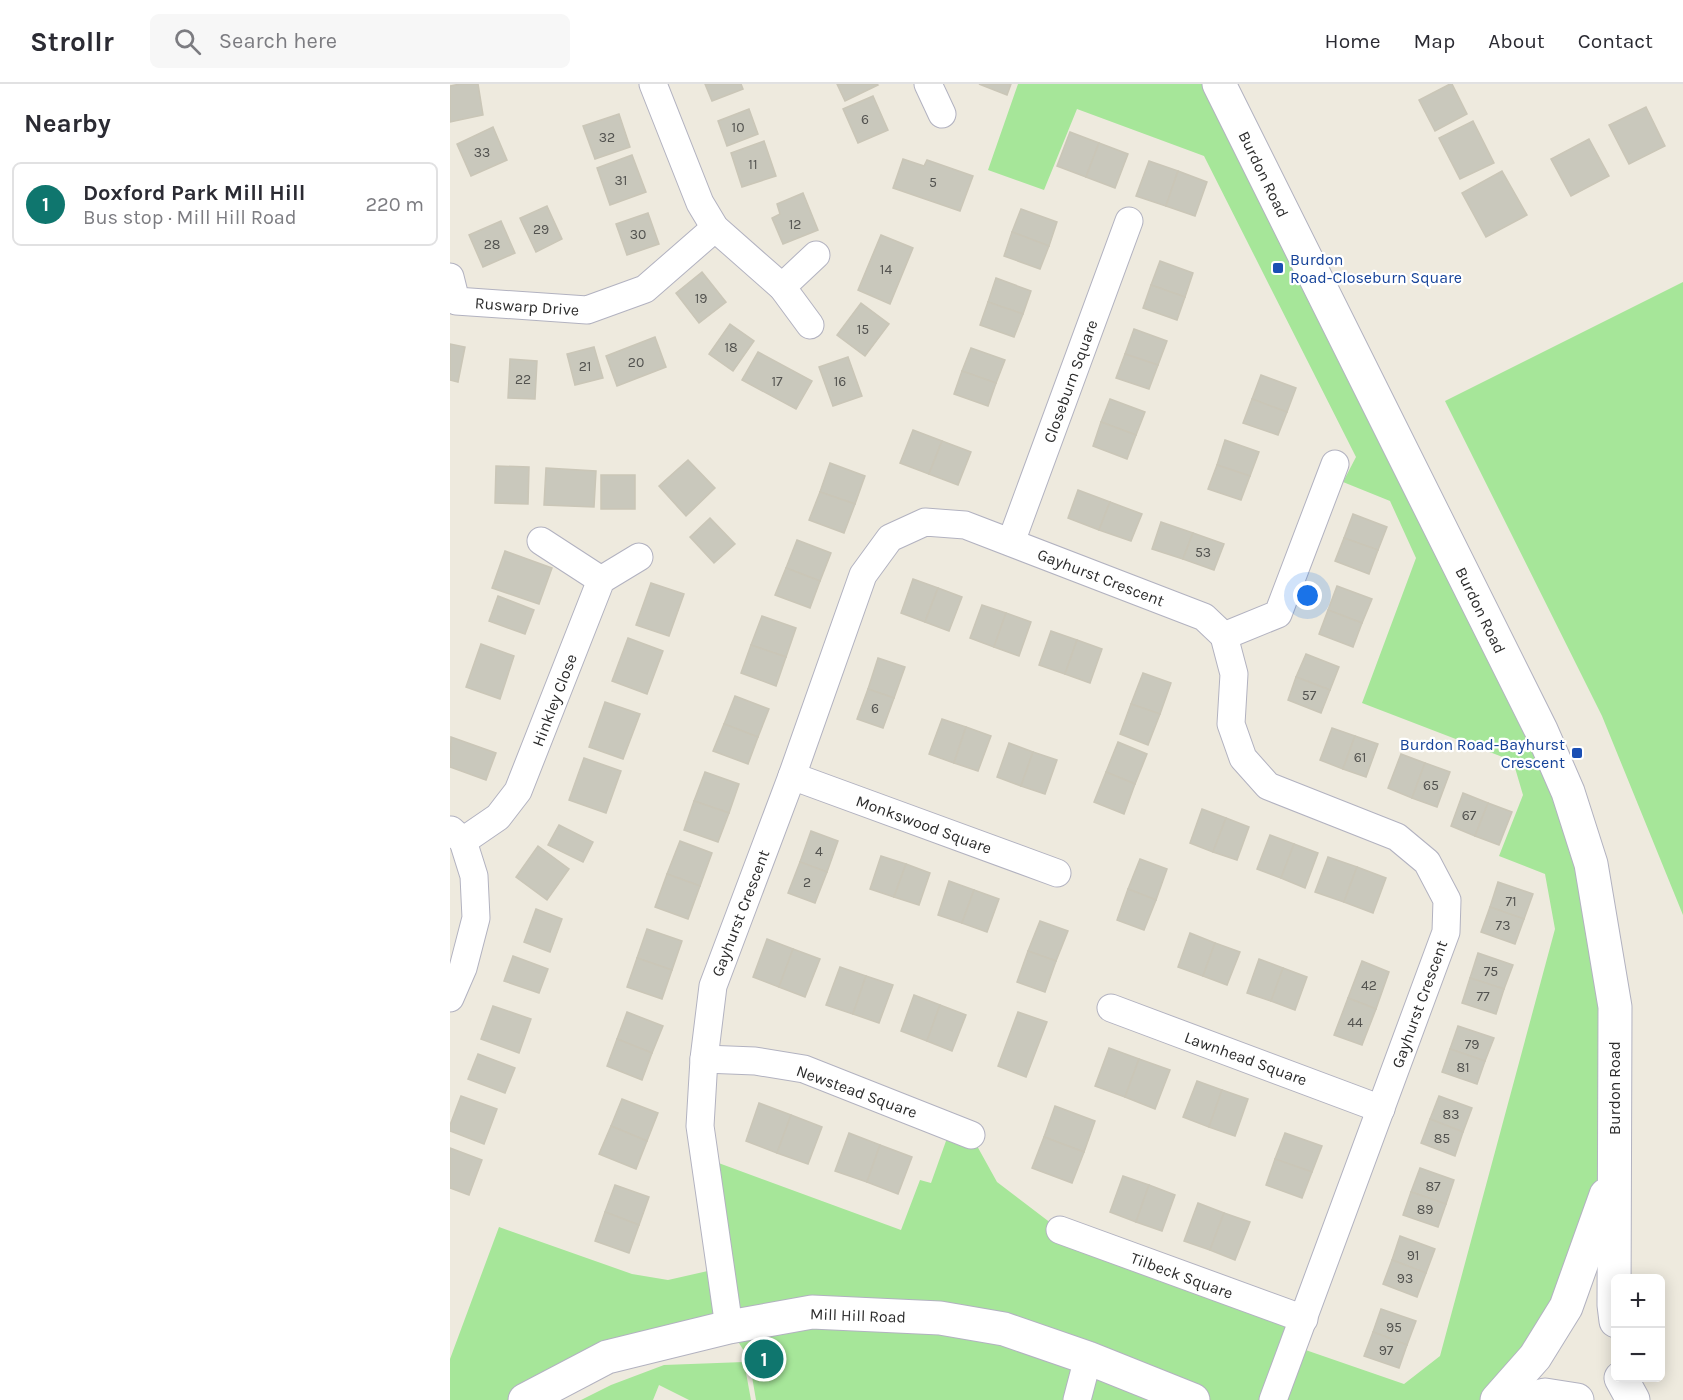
<!DOCTYPE html>
<meta charset="utf-8">
<style>
body{margin:0;font-family:Karla,sans-serif;background:#f7f7f7;color:#2b2b33}
.controls{position:absolute;right:18px;bottom:18px;display:grid;overflow:hidden;border-radius:9px;box-shadow:0 3px 15px #0003}
.controls button{width:54px;height:54px;display:grid;place-items:center;padding:0;border:0;border-bottom:2px solid #e1e1e2;background:#fff;color:#2b2b33;font:30px sans-serif}
.you{position:absolute;left:858px;top:512px;width:21px;height:21px;margin:-15px;border:4px solid #fff;border-radius:50%;background:#1a73e8;box-shadow:0 0 0 9px #1a73e833}
.badge{display:grid;place-items:center;width:39px;height:39px;border-radius:50%;background:#0f766e;color:#fff;font-size:20px;font-weight:700}
.pin{position:absolute;translate:-50% -50%;border:3px solid #fff;box-shadow:0 2px 6px #0006}
.list{margin:0;padding:0;list-style:none}
h2{display:flex;justify-content:space-between;align-items:center;height:78px;margin:0;padding:0 24px;font-size:26px}
h2 small{font-size:20px;font-weight:400;color:#7c7c81}
.list li{display:grid;grid-template-columns:39px 1fr auto;gap:18px;align-items:center;box-sizing:border-box;height:84px;margin:0 12px 12px;padding:0 12px;border:2px solid #e1e1e2;border-radius:9px}
.list b{display:block;font-size:22px;white-space:nowrap}
.list p{margin:0;font-size:20px;white-space:nowrap;color:#7c7c81}
.list em{font-size:20px;font-style:normal;color:#7c7c81}
.icon{flex:none;width:33px;height:33px;fill:none;stroke:currentColor;stroke-width:2;stroke-linecap:round;stroke-linejoin:round}
.map{position:relative;flex:none;width:1233px;height:1316px;overflow:hidden}
header{display:flex;align-items:center;gap:36px;box-sizing:border-box;height:84px;padding:0 30px;background:#fff;border-bottom:2px solid #e1e1e2}
header strong{font-size:28px}
nav{display:flex;gap:33px;margin-inline-start:auto;font-size:21px}
.search{width:420px;height:54px;background:#f7f7f7;display:flex;align-items:center;gap:15px;box-sizing:border-box;padding:0 21px;border-radius:9px;color:#7c7c81;font-size:22px}
main{display:flex}
aside{flex:1;background:#fff}
.map>svg:first-child{display:block}
</style>
<header>
<strong>Strollr</strong>
<div class="search"><svg class="icon" aria-label="search" viewBox="0 0 24 24"><circle cx="10" cy="10" r="6"/><path d="M15 15l6 6"/></svg>Search here</div>
<nav><a>Home</a><a>Map</a><a>About</a><a>Contact</a></nav>
</header>
<main>
<aside>
<h2>Nearby<small></small></h2>
<ul class="list">
<li><span class="badge">1</span><div><b>Doxford Park Mill Hill</b><p>Bus stop · Mill Hill Road</p></div><em>220 m</em></li>
</ul>
</aside>
<div class="map">
<svg width="1233" height="1316" viewBox="0 0 1233 1316">
<rect width="100%" height="100%" fill="#eeeade"/>
<g fill="#a6e699">
<polygon points="568,0 769,0 1141,780 1164,1087 1116,1223 1047,1316 306,1316 299,1275 279,1243 75,1316 0,1316 0,1275 49,1143 182,1190 218,1196 271,1184 255,1074 451,1146 470,1096 481,1099 501,1043 521,1051 547,1098 610,1146 854,1235 844,1262 954,1300 990,1272 1105,845 1095,790 1049,772 1073,711 1063,677 912,619 966,474 940,417 893,398 906,373 754,72 627,25 594,106 538,86"/>
<polygon points="1233,198 1233,831 1152,632 995,317"/>
<polygon points="294,1278 301,1316 239,1316 209,1301 203,1316 131,1316 161,1301 214,1281"/>
</g>
<g fill="#c9c8bc" stroke="#cac6b7" stroke-width="1.5">
<polygon points="10,0 28,0 33,31 0,38 0,2"/>
<polygon points="255,0 291,0 293,5 262,17"/>
<polygon points="387,0 427,0 428,1 395,17"/>
<polygon points="529,0 561,0 557,11"/>
<polygon points="1000,0 1002,0 1017,30 985,47 969,16"/>
<polygon points="423,12 438,46 408,59 393,25"/>
<polygon points="1196,23 1215,62 1179,80 1159,41"/>
<polygon points="299,25 308,50 277,62 268,37"/>
<polygon points="169,30 180,63 145,75 133,42"/>
<polygon points="1023,37 1044,79 1010,95 989,54"/>
<polygon points="43,43 57,76 21,92 7,60"/>
<polygon points="620,48 649,59 636,93 607,82"/>
<polygon points="1139,55 1159,92 1121,112 1101,75"/>
<polygon points="314,57 326,92 292,103 281,69"/>
<polygon points="649,59 678,70 665,104 636,93"/>
<polygon points="182,71 196,108 160,121 147,84"/>
<polygon points="453,75 474,82 477,76 523,92 510,127 443,104"/>
<polygon points="699,77 728,87 716,122 686,112"/>
<polygon points="728,87 757,98 745,132 716,122"/>
<polygon points="1052,87 1077,131 1036,153 1012,109"/>
<polygon points="353,109 368,146 333,160 322,134 330,130 327,120"/>
<polygon points="97,122 112,155 86,168 70,134"/>
<polygon points="571,125 607,138 599,162 562,148"/>
<polygon points="198,129 209,160 177,171 166,140"/>
<polygon points="51,137 65,169 33,183 19,151"/>
<polygon points="562,148 599,162 590,185 554,172"/>
<polygon points="431,151 463,164 440,220 408,206"/>
<polygon points="710,177 743,189 735,213 701,201"/>
<polygon points="252,188 276,218 249,239 226,209"/>
<polygon points="546,194 581,207 573,230 538,218"/>
<polygon points="701,201 735,213 727,236 693,224"/>
<polygon points="538,218 573,230 564,253 530,241"/>
<polygon points="411,219 439,240 415,272 387,251"/>
<polygon points="280,240 304,257 283,287 259,270"/>
<polygon points="684,245 717,257 708,281 675,270"/>
<polygon points="205,253 216,283 167,302 156,272"/>
<polygon points="0,260 15,263 8,298 0,296"/>
<polygon points="144,263 153,294 125,301 117,270"/>
<polygon points="521,264 555,276 546,299 512,287"/>
<polygon points="308,268 362,297 346,325 292,296"/>
<polygon points="675,270 708,281 699,305 666,294"/>
<polygon points="398,273 412,312 383,322 369,283"/>
<polygon points="60,275 87,277 85,315 58,314"/>
<polygon points="512,287 546,299 538,322 504,310"/>
<polygon points="811,291 846,304 837,328 802,315"/>
<polygon points="660,315 695,328 686,351 651,338"/>
<polygon points="802,315 837,328 828,351 793,339"/>
<polygon points="651,338 686,351 677,375 643,362"/>
<polygon points="463,346 492,357 479,390 450,379"/>
<polygon points="775,356 809,368 800,392 767,381"/>
<polygon points="492,357 521,368 508,401 479,390"/>
<polygon points="238,376 265,404 236,432 209,402"/>
<polygon points="380,379 415,392 405,420 370,408"/>
<polygon points="767,381 800,392 791,416 758,405"/>
<polygon points="46,382 79,383 78,420 45,419"/>
<polygon points="96,384 146,387 144,423 94,421"/>
<rect x="151" y="391" width="34" height="34"/>
<polygon points="628,406 660,418 649,446 618,434"/>
<polygon points="370,408 405,420 394,449 359,436"/>
<polygon points="660,418 692,430 681,457 649,446"/>
<polygon points="903,430 937,443 928,466 894,454"/>
<polygon points="260,434 285,460 264,479 240,453"/>
<polygon points="711,438 743,449 733,475 702,465"/>
<polygon points="743,449 774,460 764,486 733,475"/>
<polygon points="894,454 928,466 919,490 885,477"/>
<polygon points="347,456 381,469 370,497 336,484"/>
<polygon points="55,467 102,484 89,520 42,504"/>
<polygon points="336,484 370,497 360,524 325,511"/>
<polygon points="463,495 488,504 475,538 451,529"/>
<polygon points="201,499 234,510 219,552 186,541"/>
<polygon points="887,502 922,515 912,539 878,526"/>
<polygon points="488,504 512,513 499,547 475,538"/>
<polygon points="48,512 84,526 75,550 39,537"/>
<polygon points="532,521 556,529 544,563 520,554"/>
<polygon points="878,526 912,539 903,563 869,550"/>
<polygon points="556,529 581,538 569,572 544,563"/>
<polygon points="312,532 346,544 336,573 301,561"/>
<polygon points="601,547 627,556 615,590 589,581"/>
<polygon points="178,554 213,567 197,610 162,597"/>
<polygon points="627,556 652,565 640,599 615,590"/>
<polygon points="31,560 64,572 50,615 16,603"/>
<polygon points="301,561 336,573 326,602 291,589"/>
<polygon points="856,570 889,583 880,606 846,593"/>
<polygon points="428,574 455,583 444,614 418,605"/>
<polygon points="693,589 721,599 710,630 681,620"/>
<polygon points="846,593 880,606 871,629 838,616"/>
<polygon points="418,605 444,614 433,644 407,635"/>
<polygon points="285,612 319,625 308,653 274,640"/>
<polygon points="155,618 190,630 173,675 139,663"/>
<polygon points="681,620 710,630 698,661 670,650"/>
<polygon points="492,635 516,643 504,679 479,670"/>
<polygon points="274,640 308,653 298,680 263,667"/>
<polygon points="516,643 541,652 528,687 504,679"/>
<polygon points="882,644 905,652 893,685 870,676"/>
<polygon points="905,652 928,660 916,693 893,685"/>
<polygon points="1,653 46,669 36,696 0,683"/>
<polygon points="668,658 697,670 685,700 656,688"/>
<polygon points="559,659 583,668 571,702 547,693"/>
<polygon points="583,668 607,676 595,710 571,702"/>
<polygon points="951,670 975,679 962,714 938,704"/>
<polygon points="134,674 171,687 156,729 119,716"/>
<polygon points="975,679 1000,688 987,723 962,714"/>
<polygon points="255,688 289,700 279,729 244,717"/>
<polygon points="656,688 685,700 674,730 644,718"/>
<polygon points="1013,709 1038,719 1025,752 1001,742"/>
<polygon points="244,717 279,729 268,758 234,746"/>
<polygon points="1038,719 1062,728 1049,761 1025,752"/>
<polygon points="752,725 776,734 763,768 740,759"/>
<polygon points="776,734 799,743 787,776 763,768"/>
<polygon points="109,741 143,758 133,778 98,761"/>
<polygon points="361,747 388,757 377,788 350,778"/>
<polygon points="820,751 844,760 831,794 807,785"/>
<polygon points="230,757 262,769 250,802 217,790"/>
<polygon points="844,760 868,769 855,804 831,794"/>
<polygon points="88,762 119,785 97,816 66,793"/>
<polygon points="431,772 456,780 444,813 420,805"/>
<polygon points="878,773 907,783 894,818 865,808"/>
<polygon points="690,775 717,785 706,816 678,805"/>
<polygon points="350,778 377,788 365,819 338,809"/>
<polygon points="456,780 480,789 469,821 444,813"/>
<polygon points="907,783 936,794 923,829 894,818"/>
<polygon points="217,790 250,802 238,835 205,823"/>
<polygon points="499,797 524,806 512,839 488,831"/>
<polygon points="1048,798 1083,810 1074,835 1040,823"/>
<polygon points="678,805 706,816 694,846 667,836"/>
<polygon points="524,806 549,815 537,848 512,839"/>
<polygon points="1040,823 1074,835 1065,860 1031,848"/>
<polygon points="86,825 112,835 100,868 74,858"/>
<polygon points="590,837 618,847 606,877 578,867"/>
<polygon points="197,845 232,857 222,886 187,874"/>
<polygon points="740,849 765,859 753,892 728,883"/>
<polygon points="317,855 343,865 329,903 303,893"/>
<polygon points="765,859 790,868 777,901 753,892"/>
<polygon points="343,865 370,875 355,913 329,903"/>
<polygon points="578,867 606,877 595,908 567,898"/>
<polygon points="1028,869 1063,881 1054,905 1020,894"/>
<polygon points="63,872 98,885 89,909 54,897"/>
<polygon points="187,874 222,886 212,915 177,903"/>
<polygon points="809,875 833,884 821,917 797,909"/>
<polygon points="912,877 939,888 926,925 898,914"/>
<polygon points="390,883 416,892 403,930 376,921"/>
<polygon points="833,884 857,893 845,926 821,917"/>
<polygon points="416,892 443,901 429,939 403,930"/>
<polygon points="1020,894 1054,905 1046,930 1012,919"/>
<polygon points="464,911 490,921 477,957 451,947"/>
<polygon points="898,914 926,925 912,961 884,951"/>
<polygon points="490,921 516,931 502,967 477,957"/>
<polygon points="43,922 81,935 69,969 31,955"/>
<polygon points="177,928 213,942 202,969 167,955"/>
<polygon points="568,928 597,938 576,993 548,982"/>
<polygon points="1008,942 1044,954 1035,977 1000,965"/>
<polygon points="167,955 202,969 192,996 157,982"/>
<polygon points="659,964 689,975 675,1013 645,1002"/>
<polygon points="1000,965 1035,977 1027,1000 992,988"/>
<polygon points="28,970 65,984 55,1009 18,995"/>
<polygon points="689,975 720,986 705,1025 675,1013"/>
<polygon points="747,997 772,1006 759,1043 733,1033"/>
<polygon points="772,1006 798,1015 785,1052 759,1043"/>
<polygon points="11,1012 47,1025 34,1060 0,1047 0,1041"/>
<polygon points="989,1012 1022,1024 1013,1048 980,1035"/>
<polygon points="172,1015 208,1029 197,1057 161,1042"/>
<polygon points="309,1019 341,1031 327,1069 296,1057"/>
<polygon points="605,1022 645,1037 634,1068 594,1053"/>
<polygon points="341,1031 372,1043 358,1080 327,1069"/>
<polygon points="980,1035 1013,1048 1005,1072 971,1059"/>
<polygon points="161,1042 197,1057 186,1085 149,1070"/>
<polygon points="399,1049 430,1061 417,1098 385,1087"/>
<polygon points="835,1049 872,1062 862,1088 825,1075"/>
<polygon points="594,1053 634,1068 622,1099 582,1084"/>
<polygon points="430,1061 462,1073 448,1110 417,1098"/>
<polygon points="0,1064 32,1076 19,1111 0,1104"/>
<polygon points="825,1075 862,1088 852,1114 816,1101"/>
<polygon points="970,1084 1004,1096 996,1120 961,1108"/>
<polygon points="673,1092 699,1101 686,1138 660,1128"/>
<polygon points="165,1101 199,1113 189,1141 155,1128"/>
<polygon points="699,1101 725,1111 712,1147 686,1138"/>
<polygon points="961,1108 996,1120 988,1143 953,1131"/>
<polygon points="748,1119 774,1129 760,1166 734,1157"/>
<polygon points="155,1128 189,1141 179,1169 145,1157"/>
<polygon points="774,1129 800,1138 785,1176 760,1166"/>
<polygon points="950,1152 985,1165 976,1189 942,1176"/>
<polygon points="942,1176 976,1189 967,1213 933,1200"/>
<polygon points="931,1225 966,1237 957,1261 923,1248"/>
<polygon points="923,1248 957,1261 949,1284 914,1272"/>
</g>
<g fill="none" stroke-linecap="round" stroke-linejoin="round">
<g stroke="#b2b2c0" stroke-width="29">
<g id="minor">
<polyline points="203,0 250,119 265,144 332,203 360,241"/>
<polyline points="478,0 492,30"/>
<polyline points="0,193 6,217 137,226 195,205 265,144"/>
<polyline points="332,203 366,171"/>
<polyline points="91,457 151,496"/>
<polyline points="561,458 679,137"/>
<polyline points="774,552 828,530 885,380"/>
<polyline points="342,692 607,789"/>
<polyline points="13,757 48,733 68,707 151,496 189,473"/>
<polyline points="0,914 13,884 26,834 24,792 13,757 1,746"/>
<polyline points="661,924 931,1025"/>
<polyline points="254,975 305,977 354,985 521,1051"/>
<polyline points="610,1146 854,1235"/>
<polyline points="279,1243 250,1042 254,975 263,902 342,692 413,491 440,454 475,438 515,441 754,533 774,552 784,590 781,640 793,674 818,702 947,753 977,778 997,816 996,848 823,1316"/>
<polyline points="627,1316 638,1274"/>
</g>
</g>
<g stroke="#b2b2c0" stroke-width="35">
<polyline id="tertiary" points="75,1316 157,1273 279,1243 362,1228 490,1234 554,1245 638,1274 743,1316"/>
</g>
<g stroke="#b2b2c0" stroke-width="35">
<g id="secondary">
<polyline points="769,0 1091,646 1118,708 1141,780 1165,923 1164,1221 1166,1237"/>
<polyline points="1171,1294 1183,1316"/>
<polyline points="1047,1316 1085,1273 1116,1223 1156,1111"/>
<polyline points="1075,1316 1095,1311 1127,1316"/>
</g>
</g>
<use href="#minor" stroke="#fff" stroke-width="27"/>
<use href="#tertiary" stroke="#fff" stroke-width="33"/>
<use href="#secondary" stroke="#fff" stroke-width="33"/>
</g>
<g fill="#1a4fb4" stroke="#fff" stroke-width="2">
<rect x="822" y="178" width="12" height="12" rx="3"/>
<rect x="1121" y="663" width="12" height="12" rx="3"/>
</g>
<g text-anchor="middle" stroke-width="4.5" stroke-linejoin="round" paint-order="stroke">
<g font-size="14" fill="#535350">
<text x="415" y="40">6</text>
<text x="288" y="48">10</text>
<text x="157" y="58">32</text>
<text x="32" y="73">33</text>
<text x="303" y="85">11</text>
<text x="171" y="101">31</text>
<text x="483" y="103">5</text>
<text x="345" y="145">12</text>
<text x="91" y="150">29</text>
<text x="188" y="155">30</text>
<text x="42" y="165">28</text>
<text x="436" y="190">14</text>
<text x="251" y="219">19</text>
<text x="413" y="250">15</text>
<text x="281" y="268">18</text>
<text x="186" y="283">20</text>
<text x="135" y="287">21</text>
<text x="73" y="300">22</text>
<text x="327" y="302">17</text>
<text x="390" y="302">16</text>
<text x="753" y="473">53</text>
<text x="859" y="616">57</text>
<text x="425" y="629">6</text>
<text x="910" y="678">61</text>
<text x="981" y="706">65</text>
<text x="1019" y="736">67</text>
<text x="369" y="772">4</text>
<text x="357" y="803">2</text>
<text x="1061" y="822">71</text>
<text x="1053" y="846">73</text>
<text x="1041" y="892">75</text>
<text x="919" y="906">42</text>
<text x="1033" y="917">77</text>
<text x="905" y="943">44</text>
<text x="1022" y="965">79</text>
<text x="1013" y="988">81</text>
<text x="1001" y="1035">83</text>
<text x="992" y="1059">85</text>
<text x="983" y="1107">87</text>
<text x="975" y="1130">89</text>
<text x="963" y="1176">91</text>
<text x="955" y="1199">93</text>
<text x="944" y="1248">95</text>
<text x="936" y="1271">97</text>
</g>
<g font-size="16" fill="#2c2c2c" stroke="#fff">
<text transform="translate(814 90) rotate(64)" y="6">Burdon Road</text>
<text transform="translate(77 222) rotate(4)" y="6">Ruswarp Drive</text>
<text transform="translate(620 297) rotate(-70)" y="6">Closeburn Square</text>
<text transform="translate(651 493) rotate(21)" y="6">Gayhurst Crescent</text>
<text transform="translate(1031 526) rotate(64)" y="6">Burdon Road</text>
<text transform="translate(104 616) rotate(-69)" y="6">Hinkley Close</text>
<text transform="translate(474 740) rotate(20)" y="6">Monkswood Square</text>
<text transform="translate(290 829) rotate(-69)" y="6">Gayhurst Crescent</text>
<text transform="translate(969 920) rotate(-70)" y="6">Gayhurst Crescent</text>
<text transform="translate(796 974) rotate(20)" y="6">Lawnhead Square</text>
<text transform="translate(1164 1004) rotate(-90)" y="6">Burdon Road</text>
<text transform="translate(407 1007) rotate(20)" y="6">Newstead Square</text>
<text transform="translate(732 1191) rotate(20)" y="6">Tilbeck Square</text>
<text transform="translate(408 1231) rotate(2)" y="6">Mill Hill Road</text>
</g>
<g font-size="16" fill="#164399" stroke="#fff" text-anchor="start">
<text x="840" y="181">Burdon<tspan x="840" dy="18">Road-Closeburn Square</tspan></text>
<text x="1115" y="666" text-anchor="end">Burdon Road-Bayhurst<tspan x="1115" dy="18">Crescent</tspan></text>
</g>
</g>
</svg>
<div class="controls">
<button>+</button>
<button>−</button>
</div>
<div class="you"></div>
<div class="pin badge" style="left:314px;top:1275px">1</div>
</div>
</main>
